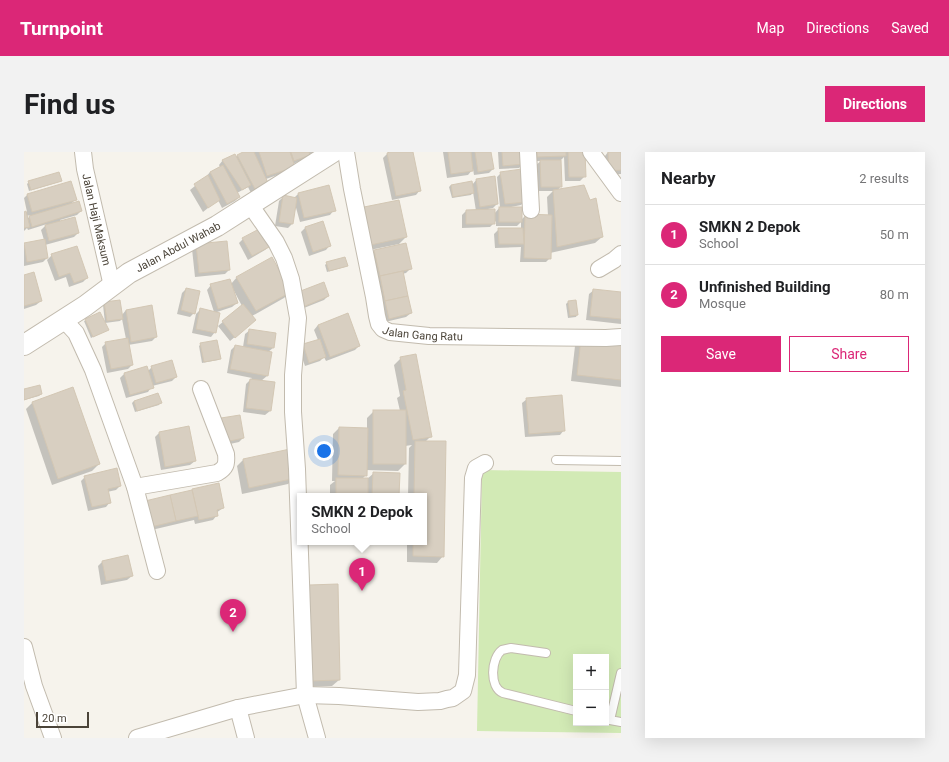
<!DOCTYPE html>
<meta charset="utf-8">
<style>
body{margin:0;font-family:Roboto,sans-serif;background:#f2f2f2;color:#202124}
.controls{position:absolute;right:12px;bottom:12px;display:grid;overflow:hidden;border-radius:0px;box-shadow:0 4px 16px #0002}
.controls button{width:36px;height:36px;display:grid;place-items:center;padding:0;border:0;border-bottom:1px solid #e0e0e0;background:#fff;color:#202124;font:20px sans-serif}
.scale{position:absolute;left:12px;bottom:10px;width:53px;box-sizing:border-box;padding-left:4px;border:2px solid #4b4439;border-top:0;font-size:11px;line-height:14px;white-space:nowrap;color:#4b4439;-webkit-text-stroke:3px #fff;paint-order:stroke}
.you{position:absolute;left:300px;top:299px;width:14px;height:14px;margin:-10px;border:3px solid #fff;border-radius:50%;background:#1a73e8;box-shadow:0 0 0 6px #1a73e833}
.badge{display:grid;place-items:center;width:26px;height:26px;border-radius:50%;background:#db2777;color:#fff;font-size:13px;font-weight:700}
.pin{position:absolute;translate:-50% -33px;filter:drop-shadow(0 1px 2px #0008)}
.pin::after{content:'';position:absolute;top:21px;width:14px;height:12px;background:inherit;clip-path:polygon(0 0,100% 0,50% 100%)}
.popup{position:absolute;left:273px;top:341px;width:130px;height:52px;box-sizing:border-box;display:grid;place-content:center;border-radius:0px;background:#fff;filter:drop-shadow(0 1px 3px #0005);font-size:13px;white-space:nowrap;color:#757577}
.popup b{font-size:15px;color:#202124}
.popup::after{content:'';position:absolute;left:50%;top:100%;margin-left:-8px;border:8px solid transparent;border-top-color:#fff}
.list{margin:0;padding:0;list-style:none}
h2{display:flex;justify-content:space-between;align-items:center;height:52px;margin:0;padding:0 16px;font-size:17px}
h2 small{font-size:13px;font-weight:400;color:#757577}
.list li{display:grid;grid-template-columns:26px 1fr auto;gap:12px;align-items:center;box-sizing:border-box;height:60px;padding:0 16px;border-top:1px solid #e0e0e0}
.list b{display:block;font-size:15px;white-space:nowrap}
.list p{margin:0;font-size:13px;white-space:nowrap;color:#757577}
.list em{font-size:13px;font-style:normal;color:#757577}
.actions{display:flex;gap:8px;padding:12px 16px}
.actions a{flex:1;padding:9px 0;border:1px solid #db2777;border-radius:0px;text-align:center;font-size:14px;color:#db2777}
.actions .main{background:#db2777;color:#fff}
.map{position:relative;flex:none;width:597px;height:586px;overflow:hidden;border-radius:0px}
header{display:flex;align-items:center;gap:24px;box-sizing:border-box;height:56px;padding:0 20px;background:#db2777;color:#fff}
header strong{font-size:19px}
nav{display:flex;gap:22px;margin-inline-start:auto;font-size:14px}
.intro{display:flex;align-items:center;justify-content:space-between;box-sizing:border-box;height:96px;padding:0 24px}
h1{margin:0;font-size:28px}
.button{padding:10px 18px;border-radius:0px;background:#db2777;color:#fff;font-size:14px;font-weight:700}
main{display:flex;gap:24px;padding:0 24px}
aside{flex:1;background:#fff;border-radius:0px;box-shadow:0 4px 16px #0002}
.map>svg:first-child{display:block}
</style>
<header>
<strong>Turnpoint</strong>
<nav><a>Map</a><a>Directions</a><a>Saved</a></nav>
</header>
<div class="intro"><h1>Find us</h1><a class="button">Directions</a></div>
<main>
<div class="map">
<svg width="597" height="586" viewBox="0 0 597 586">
<rect width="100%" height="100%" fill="#f6f3ec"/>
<path fill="#d2eab5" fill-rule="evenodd" d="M458 318 597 320V581L453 579ZM552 505H582V571H552Z"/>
<g fill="#0003" fill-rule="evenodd">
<polygon points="222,0 295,0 269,12 265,19 242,27 244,32 227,41 224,35 213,41 215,45 211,49 198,56 194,48 179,60 166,38 182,25 186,20 196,15 195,13 199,8 211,5"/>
<polygon points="370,0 388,0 396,38 392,43 368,48 359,6 363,2"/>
<polygon points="419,0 466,0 469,17 465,21 450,23 449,17 444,23 423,26"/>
<polygon points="474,0 498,0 499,12 495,16 475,17"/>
<polygon points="509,0 560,0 561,24 556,29 541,29 540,5 536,9 537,34 534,38 578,85 571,91 526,101 526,106 522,110 496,110 497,95 471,96 470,82 475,77 497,77 497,70 493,74 472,74 472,69 466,75 438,76 438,63 442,59 452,59 449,40 447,43 428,46 425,35 427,33 448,33 453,27 473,52 469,56 464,57 470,62 476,55 473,25 477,21 501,49 497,53 487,55 497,68 502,63 524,64 523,45 529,39 513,39 512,13 517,9 509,9"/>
<polygon points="584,0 597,0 597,22 581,23 581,4"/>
<polygon points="37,28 35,30 5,39 3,32 5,30"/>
<path d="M47 31 51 48 47 52 57 59 53 63 36 68 37 70 54 81 50 85 21 93 23 108V106L19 110 0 114V93L20 88 17 78 23 72 4 78 3 76 0 79V61L3 60 0 46 3 43ZM7 63 3 67 2 64Z"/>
<polygon points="305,35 310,58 306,63 276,70 271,52 268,72 264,76 251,74 255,49 259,45 270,46 274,42"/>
<polygon points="329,64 382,85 375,92 336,100"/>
<polygon points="298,70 306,93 302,98 285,104 277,80 281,76"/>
<polygon points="219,87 246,94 241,98 224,108 215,91"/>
<polygon points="172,93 205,118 201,122 171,125 168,97"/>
<polygon points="351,99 386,117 382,121 378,122 387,161 382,165 361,170 346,104"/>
<polygon points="28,103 63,126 59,130 45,135 42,125 31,129 23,108"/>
<polygon points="303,111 323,113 321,115 303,120 301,113"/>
<polygon points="0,124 17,149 12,153 0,157"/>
<polygon points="213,125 266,140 260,146 228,164 231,168 206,189 194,174 218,154 209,137 213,151 208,155 190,161 191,180 187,185 168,181 172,162 176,158 190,160 183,138 187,133 207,132"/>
<polygon points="162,137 170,161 166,165 153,162 158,141"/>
<polygon points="570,138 597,141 597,172 562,168 565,142"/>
<polygon points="304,144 300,148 275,158 270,145"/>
<polygon points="544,150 553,163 552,165 544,166 542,152"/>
<polygon points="81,151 98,163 102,158 127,154 132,185 128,189 104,193 108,213 104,217 83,221 78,195 82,191 102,187 98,167 96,169 81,171 79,153"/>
<polygon points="62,168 83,178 67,186 60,169"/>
<polygon points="294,173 335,194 331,198 302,209 300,205 296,209 281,214 275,197 279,193 294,188 290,178"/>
<polygon points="226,178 249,196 244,200 247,201 243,224 237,229 246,259 241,263 219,260 222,232 228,226 203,221 207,198 211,194 219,195 221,182"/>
<polygon points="177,192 196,206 194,208 178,211 175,194"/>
<polygon points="597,192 597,235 547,229 551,194"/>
<polygon points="377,206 407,284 401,290 419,404 413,411 383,410 383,390 400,390 400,344 384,344 385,296 388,293 381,294 381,312 374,319 342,318 342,323 338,327 343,327 350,321 374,344 306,344 306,333 311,329 308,329 309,282 315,276 343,276 343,266 350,259 376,259 373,246 376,244 370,213"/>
<polygon points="122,215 124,219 128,215 152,225 148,229 128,234 124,240 102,246 96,226 100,222"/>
<polygon points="49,237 75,312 68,319 28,333 2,257 8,251"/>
<polygon points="0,238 17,242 15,244 0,248"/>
<polygon points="503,247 540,278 536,283 501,285 498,251"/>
<polygon points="110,249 136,251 135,253 111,260 108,251"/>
<polygon points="193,272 219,286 215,290 197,294"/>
<polygon points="164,276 171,309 166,313 137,318 131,285 135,281"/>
<polygon points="219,308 271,326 264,332 218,342 213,314"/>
<polygon points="61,325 96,334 92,338 83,340 86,350 82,355 64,359 57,329"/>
<polygon points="194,332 199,356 192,361 193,363 189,368 171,372 170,368 119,380 118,351"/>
<polygon points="104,404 108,424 103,428 77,433 74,414 78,410"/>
<polygon points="279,440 315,528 308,534 280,535"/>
</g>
<g fill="#d8cfc1" stroke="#d3c7b4">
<polygon points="219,0 230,0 245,33 231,37 213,3"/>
<polygon points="235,0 266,0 271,15 243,24"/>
<polygon points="267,0 285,0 286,3 270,9"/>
<polygon points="366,0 389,0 397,39 372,44 363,1"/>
<polygon points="424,0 447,0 449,19 427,22"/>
<polygon points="451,0 467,0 470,17 454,20"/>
<polygon points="478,0 499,0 500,12 479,14"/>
<polygon points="513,0 542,0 542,4 513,5"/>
<polygon points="544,0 561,0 562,25 545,25"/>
<polygon points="584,0 597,0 597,18 585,19"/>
<polygon points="211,2 227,33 218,38 198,8"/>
<polygon points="516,8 537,8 538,35 517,35"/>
<polygon points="199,13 216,45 203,52 186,20"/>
<polygon points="498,17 502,50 481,52 476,20"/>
<polygon points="35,20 38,29 7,38 4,29"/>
<polygon points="184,23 196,48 184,56 170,32"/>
<polygon points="471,24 474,52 456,55 452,27"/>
<polygon points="47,29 53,48 8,60 3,42"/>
<polygon points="448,29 450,41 429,45 427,33"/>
<polygon points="305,33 312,59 280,66 274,41"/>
<polygon points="560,33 566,48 572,46 579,85 533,95 529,38"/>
<polygon points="259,43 273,46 269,72 255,70"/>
<polygon points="375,48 383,85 342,94 335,56"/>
<polygon points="55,49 58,59 8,75 5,64"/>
<rect x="475" y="55" width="23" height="15"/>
<polygon points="471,57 471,72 442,72 442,58"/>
<polygon points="2,59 6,75 0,76 0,60"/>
<polygon points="501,62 528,63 527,107 500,106"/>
<polygon points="51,65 55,81 25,89 21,73"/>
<polygon points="299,69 307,94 289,100 281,75"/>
<polygon points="237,76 247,94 228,104 218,86"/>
<polygon points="474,76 499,76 500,92 475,92"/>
<polygon points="21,87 24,106 3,110 0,91"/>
<polygon points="203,89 206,118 175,121 172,92"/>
<polygon points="382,91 388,117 356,124 350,98"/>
<polygon points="53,94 64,126 50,131 46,121 35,125 27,102"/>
<polygon points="248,105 267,140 232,159 212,125"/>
<polygon points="321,105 324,114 305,119 302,110"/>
<polygon points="379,119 384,144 361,149 356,124"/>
<polygon points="10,120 18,149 0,154 0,123"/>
<polygon points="206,127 214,151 194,157 186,132"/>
<polygon points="300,130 305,144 279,155 274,140"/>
<polygon points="162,136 176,139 171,162 157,158"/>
<polygon points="569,137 597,140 597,167 566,164"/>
<polygon points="384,144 388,161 365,167 361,149"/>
<polygon points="96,148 99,167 83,169 80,150"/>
<polygon points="552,148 554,163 546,164 544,149"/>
<polygon points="219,152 232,168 211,186 198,169"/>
<polygon points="128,153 133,185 107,190 102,158"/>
<polygon points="176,156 196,161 192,181 172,177"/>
<polygon points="76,160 85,178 69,185 61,167"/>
<polygon points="324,161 336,194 306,205 294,173"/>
<polygon points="225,177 252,181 250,196 223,192"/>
<polygon points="104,186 109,213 87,217 81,190"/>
<polygon points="557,186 597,191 597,228 553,223"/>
<polygon points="296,187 302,205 285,211 279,192"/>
<polygon points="193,188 197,207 180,210 176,191"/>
<polygon points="211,193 248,200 244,224 206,217"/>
<polygon points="392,202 408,285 389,288 379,239 382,238 376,205"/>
<polygon points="148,208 153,225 132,231 127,214"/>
<polygon points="123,214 130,236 106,243 100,221"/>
<polygon points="226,227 251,230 247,259 222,256"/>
<polygon points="16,233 18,242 0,248 0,237"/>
<polygon points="49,235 76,312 34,327 8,250"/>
<polygon points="134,241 138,251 113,259 110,249"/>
<polygon points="538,243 541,279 505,282 502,246"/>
<rect x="349" y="258" width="33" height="54"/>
<polygon points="216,263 220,286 201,290 197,266"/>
<polygon points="165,274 172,309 141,315 135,280"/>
<polygon points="315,275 344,276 343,324 314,323"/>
<polygon points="391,289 422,289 420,405 389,404 389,390 400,390 400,344 390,344"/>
<polygon points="266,297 272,326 225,336 219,307"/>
<polygon points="93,316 97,334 84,337 87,351 68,355 60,324"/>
<polygon points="349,320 376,321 375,344 348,344"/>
<rect x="312" y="326" width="32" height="18"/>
<polygon points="195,331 200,356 193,358 194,364 175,368 168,337"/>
<polygon points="168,338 174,364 152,369 146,343"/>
<polygon points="146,343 152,369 123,376 117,350"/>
<polygon points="104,403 109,424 82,429 78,409"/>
<polygon points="314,432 316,528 286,529 285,433"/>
</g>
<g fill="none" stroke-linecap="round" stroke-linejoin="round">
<g stroke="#c2bbae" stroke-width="10">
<g id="service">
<polyline points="532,308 597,309"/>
<path d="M522 501 487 496 478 498C467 506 465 535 479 541L552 559"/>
<polyline points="597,521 586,568 597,570"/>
</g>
</g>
<g stroke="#c2bbae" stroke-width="18">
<g id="minor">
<path id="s1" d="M59 0 61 17 88 134"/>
<path id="s2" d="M322 0 328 37 350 145 353 164 355 172 359 177 366 180 405 184 582 186 597 185"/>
<polyline points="504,0 507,58"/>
<polyline points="567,0 597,41"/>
<polyline points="227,54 252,90 260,106 267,127 274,166 269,223 269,260 273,317 281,543 293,586"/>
<polyline points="575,117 590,108 597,102"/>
<polyline points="40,168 52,181 69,218 111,335 133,419"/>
<path d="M111 335 193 321C202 316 203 312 202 302L177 237"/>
<polyline points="0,495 10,534 29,586"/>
<polyline points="214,556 222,586"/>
<polyline points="113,586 214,556 281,543 315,544 394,550 416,549 423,547 429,546 439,539 443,523 449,326 452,316 461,311"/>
</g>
</g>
<g stroke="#c2bbae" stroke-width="22">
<g id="tertiary">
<path id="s3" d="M0 193 61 154 105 121 193 74 309 0"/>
</g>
</g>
<use href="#service" stroke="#fff" stroke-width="8"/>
<use href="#minor" stroke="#fff" stroke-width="16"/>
<use href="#tertiary" stroke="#fff" stroke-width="20"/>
</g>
<g text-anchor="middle" stroke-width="3" stroke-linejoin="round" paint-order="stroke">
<g font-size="11" fill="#4b4439" stroke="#fff">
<text dy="4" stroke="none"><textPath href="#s1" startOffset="69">Jalan Haji Maksum</textPath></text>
<text dy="4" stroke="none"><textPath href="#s3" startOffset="183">Jalan Abdul Wahab</textPath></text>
<text dy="4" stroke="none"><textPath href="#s2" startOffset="222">Jalan Gang Ratu</textPath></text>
</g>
</g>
</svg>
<div class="controls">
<button>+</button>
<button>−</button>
</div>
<div class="scale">20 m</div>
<div class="you"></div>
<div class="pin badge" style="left:338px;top:439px">1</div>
<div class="popup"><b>SMKN 2 Depok</b>School</div>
<div class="pin badge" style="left:209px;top:480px">2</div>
</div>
<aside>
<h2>Nearby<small>2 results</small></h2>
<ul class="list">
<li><span class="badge">1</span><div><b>SMKN 2 Depok</b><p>School</p></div><em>50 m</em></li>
<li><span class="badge">2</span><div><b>Unfinished Building</b><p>Mosque</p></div><em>80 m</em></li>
</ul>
<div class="actions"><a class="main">Save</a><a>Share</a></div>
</aside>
</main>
